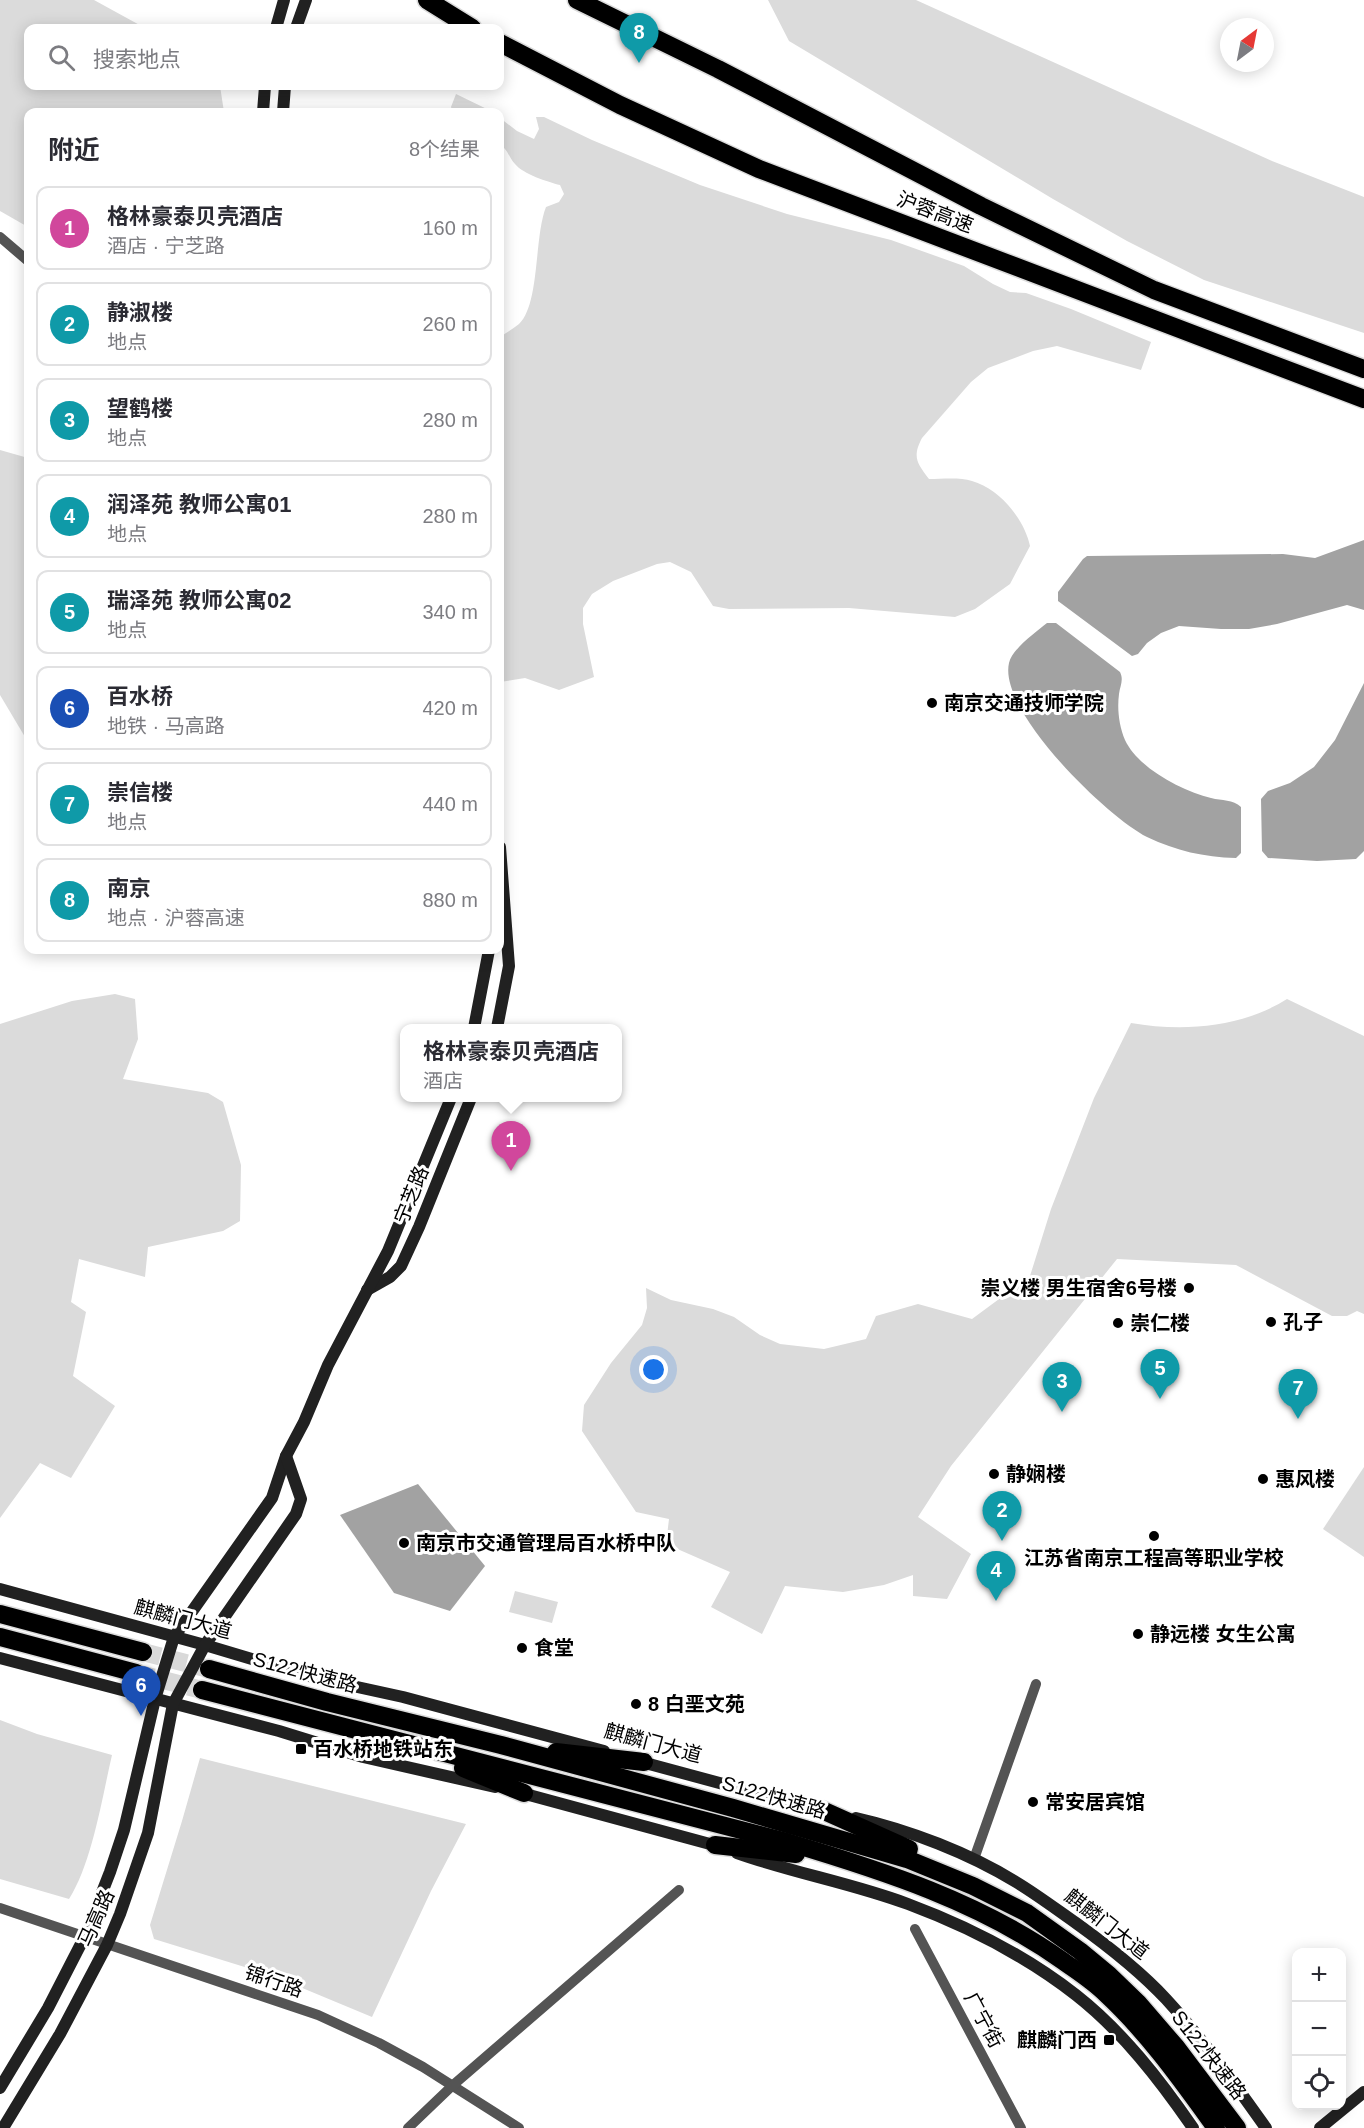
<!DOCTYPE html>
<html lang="zh">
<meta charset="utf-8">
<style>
body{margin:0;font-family:Arial,"Noto Sans SC",sans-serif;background:#f7f7f7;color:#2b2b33}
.controls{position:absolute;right:18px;bottom:18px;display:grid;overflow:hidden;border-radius:12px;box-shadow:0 3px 15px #0003}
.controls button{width:54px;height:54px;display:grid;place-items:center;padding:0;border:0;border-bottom:2px solid #e1e1e2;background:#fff;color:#2b2b33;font:30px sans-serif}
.compass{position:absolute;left:1220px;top:18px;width:54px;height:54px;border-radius:50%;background:#fff;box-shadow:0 3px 15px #0003;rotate:32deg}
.you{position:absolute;left:654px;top:1370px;width:21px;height:21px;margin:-15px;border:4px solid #fff;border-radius:50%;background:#1a73e8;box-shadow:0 0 0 9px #1a73e833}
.badge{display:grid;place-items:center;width:39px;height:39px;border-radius:50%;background:#d93025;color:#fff;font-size:20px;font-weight:700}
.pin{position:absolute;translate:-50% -50px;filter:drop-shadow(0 2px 3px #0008)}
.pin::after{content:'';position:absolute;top:32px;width:21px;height:18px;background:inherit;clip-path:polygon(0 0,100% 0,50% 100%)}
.popup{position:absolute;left:400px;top:1024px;width:222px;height:78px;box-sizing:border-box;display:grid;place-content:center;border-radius:12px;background:#fff;filter:drop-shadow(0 2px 4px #0005);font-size:20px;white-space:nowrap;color:#7c7c81}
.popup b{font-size:22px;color:#2b2b33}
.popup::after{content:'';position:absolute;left:50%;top:100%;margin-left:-12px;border:12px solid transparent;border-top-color:#fff}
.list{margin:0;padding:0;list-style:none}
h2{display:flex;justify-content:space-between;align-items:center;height:78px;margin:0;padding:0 24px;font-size:26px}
h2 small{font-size:20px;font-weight:400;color:#7c7c81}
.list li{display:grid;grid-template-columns:39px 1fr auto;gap:18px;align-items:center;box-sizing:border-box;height:84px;margin:0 12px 12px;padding:0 12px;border:2px solid #e1e1e2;border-radius:12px}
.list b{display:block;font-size:22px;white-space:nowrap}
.list p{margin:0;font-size:20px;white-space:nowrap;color:#7c7c81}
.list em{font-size:20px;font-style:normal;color:#7c7c81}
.icon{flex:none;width:33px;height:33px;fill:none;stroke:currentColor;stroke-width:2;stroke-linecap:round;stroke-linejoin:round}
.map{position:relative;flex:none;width:1364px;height:2128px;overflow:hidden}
.search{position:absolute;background:#fff;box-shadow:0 3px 15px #0003;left:24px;top:24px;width:480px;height:66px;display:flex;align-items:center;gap:15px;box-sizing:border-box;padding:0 21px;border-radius:12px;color:#7c7c81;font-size:22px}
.panel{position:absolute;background:#fff;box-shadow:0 3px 15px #0003;left:24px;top:108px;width:480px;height:846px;border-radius:12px}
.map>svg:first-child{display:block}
</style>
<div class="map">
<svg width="1364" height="2128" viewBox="0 0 1364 2128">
<rect width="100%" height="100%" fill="#fff"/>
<g fill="#dbdbdb">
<polygon points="0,0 94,0 145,28 28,28 28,86 220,86 224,112 28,112 28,227 0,211"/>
<polygon points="768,0 916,0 1272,161 1364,197 1364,333 1204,280 1127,241 1053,199 789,41"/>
<polygon points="456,94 493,112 453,112 451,107"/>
<path d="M536 117H544L592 140 700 185 787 214 891 240 964 266 993 284 1010 292 1026 293 1071 309 1151 342 1141 370 1057 346 1033 351 988 368 971 382 922 438C912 457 917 463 929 479 942 479 960 477 972 481 1000 489 1024 519 1030 546L1010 584 975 609 955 617 849 608 729 609 713 606 691 572 670 562 657 564 613 581 592 594 583 608V624L594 677 559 690 525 678 500 682V337C506 333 513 329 519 324 540 304 534 237 546 207L559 202 564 194 560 185C548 182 523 174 515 164 509 158 508 149 500 145V118L517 131 534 139 539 129Z"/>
<polygon points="0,450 28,458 28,742 0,695"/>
<polygon points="115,994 135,999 138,1039 123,1079 208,1093 223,1102 241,1165 240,1221 223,1231 148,1247 145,1277 79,1259 71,1302 86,1312 73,1376 115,1406 71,1478 40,1463 0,1518 0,1024 72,1001"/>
<path d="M1287 999 1364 1036V1314L1357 1311 1347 1316H1332L1236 1265 1117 1259 951 1466 918 1517 971 1554 947 1599 913 1596V1575L884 1585 843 1592 785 1586 762 1634 711 1607 730 1572 666 1544 669 1519 636 1512 582 1431 584 1405 611 1363 642 1325 647 1308 646 1288 671 1300 713 1309 734 1317 760 1335 780 1344 824 1349 866 1339 876 1316 918 1304 972 1319 1030 1276 1051 1209 1094 1098 1131 1023C1183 1032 1241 1028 1287 999Z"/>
<polygon points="1364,1467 1364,1557 1323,1529"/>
<polygon points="515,1591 558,1602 552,1623 509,1612"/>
<path d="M0 1720 37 1734 112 1755C102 1798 92 1863 69 1899L0 1879Z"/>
<polygon points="200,1758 466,1824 431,1891 372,2017 271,1975 154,1939 150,1925 182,1821"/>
</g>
<g fill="#a2a2a2">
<polygon points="1364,540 1364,610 1347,605 1277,624 1249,629 1221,629 1179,626 1161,633 1147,643 1138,654 1132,656 1058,601 1058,592 1083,559 1087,556 1283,554 1315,558"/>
<path d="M1047 623H1056L1120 672C1124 680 1120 686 1119 694 1117 709 1119 726 1125 740 1138 768 1182 791 1211 798 1222 801 1233 799 1241 807V853L1236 858C1203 857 1177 851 1147 837 1107 817 998 711 1009 663 1012 649 1036 632 1047 623Z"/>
<polygon points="1364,683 1364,851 1356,859 1317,861 1268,858 1262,851 1261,799 1268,791 1290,783 1314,767 1335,740"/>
<polygon points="418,1484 485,1566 450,1611 394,1593 340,1515"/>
</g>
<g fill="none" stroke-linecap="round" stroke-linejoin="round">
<g stroke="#d9d9d9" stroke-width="18" stroke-dasharray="18 9" stroke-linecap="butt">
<polyline points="143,1652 209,1669"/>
<polyline points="136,1673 202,1690"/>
</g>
<g stroke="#dbdbdb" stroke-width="21">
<g id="highway">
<polyline points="427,0 472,28"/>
<polyline points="577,0 718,69 981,206 1154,290 1364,369"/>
<polyline points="500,43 620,105 759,169 1364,399"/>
<polyline points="0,1614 143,1652"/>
<polyline points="0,1637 136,1673"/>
<polyline points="209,1669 327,1702 501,1745 733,1808 907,1859 973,1886 1027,1913 1080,1951 1109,1975 1138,2003 1176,2047 1237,2128"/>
<path d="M202 1690 787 1842C884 1871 980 1902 1063 1961 1077 1971 1093 1981 1106 1994 1149 2034 1182 2081 1216 2128"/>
<polyline points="556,1752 644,1762"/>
<polyline points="463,1768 524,1793"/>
<polyline points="822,1810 909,1849"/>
<polyline points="715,1845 796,1854"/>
</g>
</g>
<g stroke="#545454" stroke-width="10">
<polyline points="0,237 28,261"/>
<polyline points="974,1859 1036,1684"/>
<polyline points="0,1908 318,2015 379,2043 423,2067 519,2128"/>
<polyline points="915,1929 1021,2128"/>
<polyline points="408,2128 452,2086 679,1890"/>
</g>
<g stroke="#212121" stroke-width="12">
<polyline points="276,28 284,0"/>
<polyline points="296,28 306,0"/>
<polyline points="263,112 265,86"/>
<polyline points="283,112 285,86"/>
<polyline points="474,1028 489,950"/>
<polyline points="497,1028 509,966 500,847"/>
<polyline points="367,1290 390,1277 401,1266 419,1227 471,1098"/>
<polyline points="0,1589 205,1645 316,1678 403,1697 604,1751"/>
<polyline points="0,1658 279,1731 363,1757 495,1787"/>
<polyline points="638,1761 827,1812"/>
<polyline points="518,1792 721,1847"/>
<path d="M856 1818C909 1830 969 1853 1016 1882 1036 1894 1056 1909 1076 1923 1108 1946 1139 1970 1166 1999 1203 2039 1234 2083 1266 2128"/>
<path d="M737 1853C793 1873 852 1883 908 1904 967 1926 1026 1956 1076 1995 1122 2031 1160 2080 1193 2128"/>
<polyline points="0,2088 48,2008 85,1936 110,1872 124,1830 155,1699 174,1637 272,1498 286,1456 304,1422 328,1365 388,1251 451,1098"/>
<polyline points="3,2128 60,2034 107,1945 120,1914 148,1833 173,1704 205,1645 296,1514 301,1499 286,1456"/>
<polyline points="1320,2128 1364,2092"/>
</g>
<use href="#highway" stroke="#000" stroke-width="18"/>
</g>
<g fill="#000" stroke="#fff" stroke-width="2">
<circle cx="932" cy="703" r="6"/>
<circle cx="1189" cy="1288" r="6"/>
<circle cx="1271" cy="1322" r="6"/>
<circle cx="1118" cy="1323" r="6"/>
<circle cx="994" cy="1474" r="6"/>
<circle cx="1263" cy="1479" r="6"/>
<circle cx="1154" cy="1536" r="6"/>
<circle cx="404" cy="1543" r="6"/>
<circle cx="1138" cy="1634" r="6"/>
<circle cx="522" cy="1648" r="6"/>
<circle cx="636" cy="1704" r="6"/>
<rect x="295" y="1743" width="12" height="12" rx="3"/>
<circle cx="1033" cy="1802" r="6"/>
<rect x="1103" y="2034" width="12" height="12" rx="3"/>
</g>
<g text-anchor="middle" stroke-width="6" stroke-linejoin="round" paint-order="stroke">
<g font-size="20" fill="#000" stroke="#fff">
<text transform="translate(935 212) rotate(21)" y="7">沪蓉高速</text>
<text transform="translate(411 1195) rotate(-68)" y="7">宁芝路</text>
<text transform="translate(183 1619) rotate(15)" y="7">麒麟门大道</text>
<text transform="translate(305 1672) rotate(15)" y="7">S122快速路</text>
<text transform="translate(653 1743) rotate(15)" y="7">麒麟门大道</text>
<text transform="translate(774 1797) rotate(16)" y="7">S122快速路</text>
<text transform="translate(96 1918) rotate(-66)" y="7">马高路</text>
<text transform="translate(1107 1924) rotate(38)" y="7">麒麟门大道</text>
<text transform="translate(274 1981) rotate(19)" y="7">锦行路</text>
<text transform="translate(984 2020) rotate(62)" y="7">广宁街</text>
<text transform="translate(1209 2055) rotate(52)" y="7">S122快速路</text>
</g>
<g font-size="20" font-weight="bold" fill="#000" stroke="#fff" text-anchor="start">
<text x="944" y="710">南京交通技师学院</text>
<text x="1177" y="1295" text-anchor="end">崇义楼 男生宿舍6号楼</text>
<text x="1283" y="1329">孔子</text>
<text x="1130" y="1330">崇仁楼</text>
<text x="1006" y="1481">静娴楼</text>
<text x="1275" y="1486">惠风楼</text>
<text x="416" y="1550">南京市交通管理局百水桥中队</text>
<text x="1154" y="1565" text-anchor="middle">江苏省南京工程高等职业学校</text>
<text x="1150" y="1641">静远楼 女生公寓</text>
<text x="534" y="1655">食堂</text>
<text x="648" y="1711">8 白垩文苑</text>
<text x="313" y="1756">百水桥地铁站东</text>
<text x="1045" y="1809">常安居宾馆</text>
<text x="1097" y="2047" text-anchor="end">麒麟门西</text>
</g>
</g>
</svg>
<div class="controls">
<button>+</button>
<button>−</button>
<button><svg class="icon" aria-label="locate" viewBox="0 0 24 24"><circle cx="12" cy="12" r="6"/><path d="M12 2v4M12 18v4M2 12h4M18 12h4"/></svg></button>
</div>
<svg class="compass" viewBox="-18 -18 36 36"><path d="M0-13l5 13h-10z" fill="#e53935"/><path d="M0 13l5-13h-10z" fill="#7c7c81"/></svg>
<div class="you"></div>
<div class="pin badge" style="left:511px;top:1171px;background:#d1479c">1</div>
<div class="popup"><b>格林豪泰贝壳酒店</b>酒店</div>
<div class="pin badge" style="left:1002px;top:1541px;background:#0f9aa8">2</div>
<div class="pin badge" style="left:1062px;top:1412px;background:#0f9aa8">3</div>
<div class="pin badge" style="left:996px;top:1601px;background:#0f9aa8">4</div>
<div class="pin badge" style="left:1160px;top:1399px;background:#0f9aa8">5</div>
<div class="pin badge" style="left:141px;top:1716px;background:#1a4fb4">6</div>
<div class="pin badge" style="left:1298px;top:1419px;background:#0f9aa8">7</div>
<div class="pin badge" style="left:639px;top:63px;background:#0f9aa8">8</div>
<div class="search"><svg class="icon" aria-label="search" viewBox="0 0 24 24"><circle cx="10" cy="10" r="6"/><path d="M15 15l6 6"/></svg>搜索地点</div>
<section class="panel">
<h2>附近<small>8个结果</small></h2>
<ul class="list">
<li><span class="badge" style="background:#d1479c">1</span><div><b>格林豪泰贝壳酒店</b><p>酒店 · 宁芝路</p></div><em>160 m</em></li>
<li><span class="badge" style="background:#0f9aa8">2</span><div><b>静淑楼</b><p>地点</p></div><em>260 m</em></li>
<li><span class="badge" style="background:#0f9aa8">3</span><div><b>望鹤楼</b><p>地点</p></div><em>280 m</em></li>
<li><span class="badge" style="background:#0f9aa8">4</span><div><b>润泽苑 教师公寓01</b><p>地点</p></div><em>280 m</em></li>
<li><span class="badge" style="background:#0f9aa8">5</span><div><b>瑞泽苑 教师公寓02</b><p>地点</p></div><em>340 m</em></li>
<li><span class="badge" style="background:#1a4fb4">6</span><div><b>百水桥</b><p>地铁 · 马高路</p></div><em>420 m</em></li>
<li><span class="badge" style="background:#0f9aa8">7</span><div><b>崇信楼</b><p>地点</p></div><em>440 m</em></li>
<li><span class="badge" style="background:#0f9aa8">8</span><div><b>南京</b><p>地点 · 沪蓉高速</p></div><em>880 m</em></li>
</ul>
</section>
</div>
